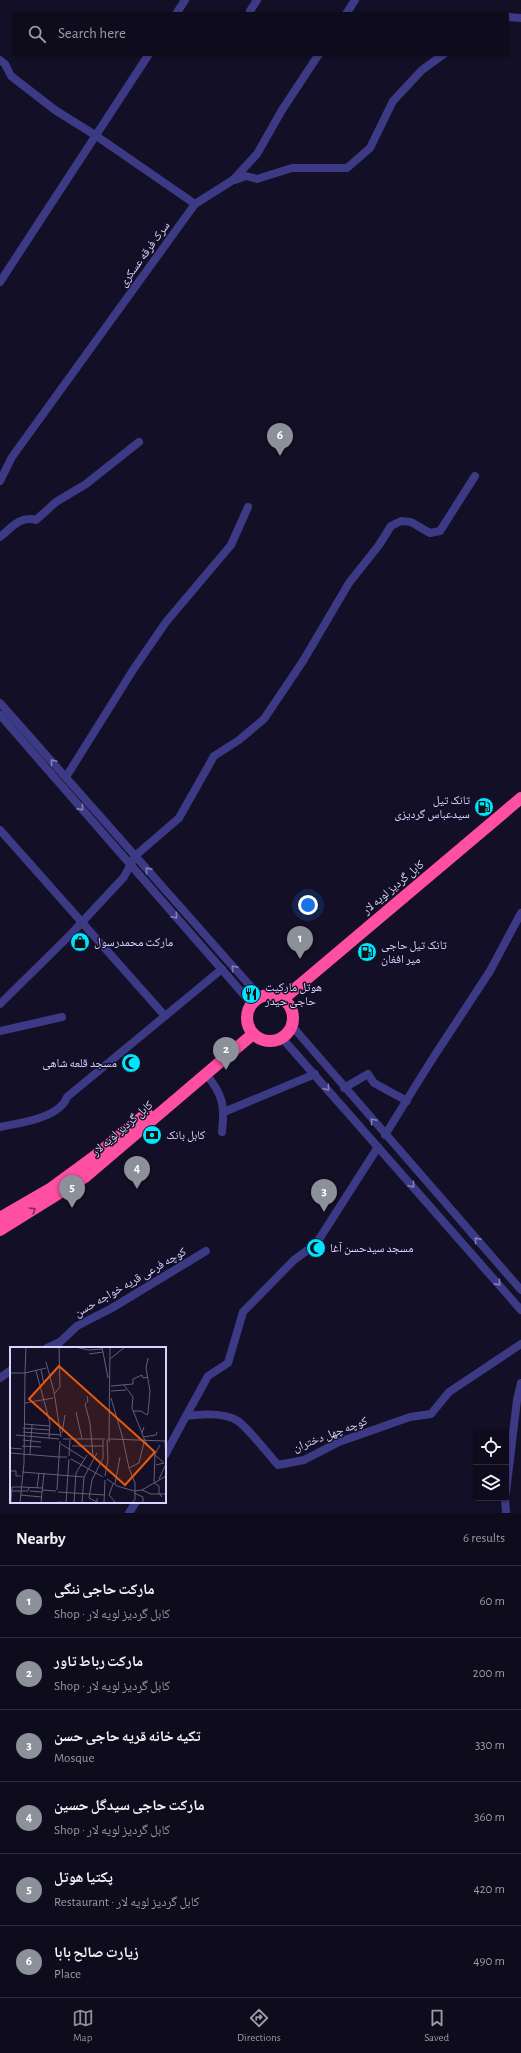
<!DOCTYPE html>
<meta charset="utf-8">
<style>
body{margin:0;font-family:"Alegreya Sans","Noto Naskh Arabic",sans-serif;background:#171425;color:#f1f3f6}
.controls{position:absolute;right:12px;bottom:12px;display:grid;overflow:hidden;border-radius:4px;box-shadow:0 1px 3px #0004}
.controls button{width:36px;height:36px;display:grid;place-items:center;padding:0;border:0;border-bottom:1px solid #2e2b3b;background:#0e0b1c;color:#f1f3f6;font:20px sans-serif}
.you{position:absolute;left:308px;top:905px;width:14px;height:14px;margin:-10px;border:3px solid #fff;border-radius:50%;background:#1a73e8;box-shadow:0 0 0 6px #1a73e833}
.badge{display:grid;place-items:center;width:26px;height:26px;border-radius:50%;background:#8c9099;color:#fff;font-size:13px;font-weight:700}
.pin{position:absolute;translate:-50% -33px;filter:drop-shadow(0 1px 2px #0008)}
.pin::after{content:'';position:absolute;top:21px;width:14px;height:12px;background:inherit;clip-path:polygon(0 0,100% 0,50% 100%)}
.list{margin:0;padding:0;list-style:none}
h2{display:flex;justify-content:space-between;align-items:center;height:52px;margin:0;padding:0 16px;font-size:17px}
h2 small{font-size:13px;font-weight:400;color:#9b9ba3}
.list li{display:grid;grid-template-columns:26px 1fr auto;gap:12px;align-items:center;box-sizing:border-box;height:72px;padding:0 16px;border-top:1px solid #2e2b3b}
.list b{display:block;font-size:15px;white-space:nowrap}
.list p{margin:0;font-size:13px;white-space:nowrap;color:#9b9ba3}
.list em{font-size:13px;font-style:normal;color:#9b9ba3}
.icon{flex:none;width:22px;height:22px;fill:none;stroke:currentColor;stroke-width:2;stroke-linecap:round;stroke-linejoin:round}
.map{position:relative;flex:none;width:521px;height:1513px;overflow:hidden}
.search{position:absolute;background:#0e0b1c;box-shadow:0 1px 3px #0004;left:12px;right:12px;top:12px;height:44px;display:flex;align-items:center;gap:10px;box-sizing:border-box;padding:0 14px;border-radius:4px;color:#9b9ba3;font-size:15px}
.sheet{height:484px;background:#0e0b1c}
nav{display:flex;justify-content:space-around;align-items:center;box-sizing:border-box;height:56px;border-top:1px solid #2e2b3b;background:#0e0b1c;font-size:11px;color:#9b9ba3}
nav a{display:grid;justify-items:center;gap:2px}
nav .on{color:#8c9099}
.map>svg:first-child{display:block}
</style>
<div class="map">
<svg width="521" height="1513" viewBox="0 0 521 1513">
<rect width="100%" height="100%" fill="#130f26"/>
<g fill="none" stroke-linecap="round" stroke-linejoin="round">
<g stroke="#3d3a85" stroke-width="8">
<polyline points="250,11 257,0"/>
<polyline points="176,14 185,0"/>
<polyline points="346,14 355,0"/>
<polyline points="507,17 521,18"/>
<polyline points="0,60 5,64 11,76 55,110 95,135 195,204"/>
<polyline points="235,180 246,176 257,179 292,168 347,168 370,148 393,101 422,70 444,54"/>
<polyline points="0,282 149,54"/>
<polyline points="0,481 12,457 195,204 233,180 257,154 282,110 319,54"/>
<path d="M0 537C11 528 21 515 36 520L56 502 86 484 139 442"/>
<polyline points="0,703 260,997"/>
<polyline points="0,715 252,1004"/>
<polyline points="66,777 133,670 166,622 231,545 248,507"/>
<polyline points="0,830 165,1016"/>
<polyline points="0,1004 70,935 124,877 135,856 179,818 214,756 239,740 264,719 303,661 349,583 379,545 391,526 401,521 411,522 430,533 440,531 475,476"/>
<polyline points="292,1026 521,1290"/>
<polyline points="0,1031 62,1017"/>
<polyline points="282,1038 521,1310"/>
<path d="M206 1074C223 1095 225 1105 222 1132"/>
<polyline points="344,1088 368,1074 374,1083 407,1101"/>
<polyline points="224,1112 315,1074"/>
<path d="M0 1127C19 1123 60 1118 67 1097L222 969"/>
<polyline points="385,1135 431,1061 490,971 521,913"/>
<polyline points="47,1348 60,1342 77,1326 112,1308 206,1251"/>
<polyline points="0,1378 11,1370"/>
<polyline points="186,1416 208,1376 228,1363 243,1312 294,1260 316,1244 378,1147"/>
<path d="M165 1455 186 1416C201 1414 224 1412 238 1421 251 1431 267 1453 278 1465L304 1460 339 1442 410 1417 431 1414 449 1392 521 1344"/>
<polyline points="506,1492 517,1400 521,1383"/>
<polyline points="505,1498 506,1513"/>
<polyline points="129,1513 136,1502"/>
</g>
<g stroke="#ff4fa3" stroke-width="12">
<circle cx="270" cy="1018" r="23"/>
<polyline points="283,999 521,798"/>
<polyline points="0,1218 50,1189 95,1156 147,1113"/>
<polyline points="0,1230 85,1177 253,1034"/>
</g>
</g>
<defs><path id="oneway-chevron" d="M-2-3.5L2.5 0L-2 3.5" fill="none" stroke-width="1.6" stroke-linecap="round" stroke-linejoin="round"/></defs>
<g stroke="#837fbc">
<use href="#oneway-chevron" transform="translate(53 762) rotate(-131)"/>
<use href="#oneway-chevron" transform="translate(81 808) rotate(49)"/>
<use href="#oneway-chevron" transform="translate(148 870) rotate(-131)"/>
<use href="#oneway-chevron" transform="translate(175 916) rotate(49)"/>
<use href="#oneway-chevron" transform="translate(234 968) rotate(-131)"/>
<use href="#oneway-chevron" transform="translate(327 1088) rotate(49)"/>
<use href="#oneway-chevron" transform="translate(373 1121) rotate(-131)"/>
<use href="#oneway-chevron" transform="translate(412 1185) rotate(49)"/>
<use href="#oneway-chevron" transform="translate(477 1240) rotate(-131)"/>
<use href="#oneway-chevron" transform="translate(498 1283) rotate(49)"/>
</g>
<use stroke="#7d2c5e" href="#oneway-chevron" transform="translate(33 1210) rotate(-32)"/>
<defs>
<g id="fuel-disc" transform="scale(1)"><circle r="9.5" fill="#00e5ff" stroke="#130f26"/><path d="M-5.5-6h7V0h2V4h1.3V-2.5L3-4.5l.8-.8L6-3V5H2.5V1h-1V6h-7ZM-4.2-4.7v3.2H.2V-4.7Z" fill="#111"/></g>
<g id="shop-disc" transform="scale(1)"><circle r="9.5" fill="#00e5ff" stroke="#130f26"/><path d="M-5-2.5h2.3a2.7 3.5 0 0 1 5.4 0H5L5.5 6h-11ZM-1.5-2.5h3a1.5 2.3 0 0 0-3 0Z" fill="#111"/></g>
<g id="restaurant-disc" transform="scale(1)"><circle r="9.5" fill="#00e5ff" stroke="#130f26"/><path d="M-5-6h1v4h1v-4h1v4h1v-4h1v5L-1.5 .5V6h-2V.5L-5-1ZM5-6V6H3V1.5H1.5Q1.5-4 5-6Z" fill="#111"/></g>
<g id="mosque-disc" transform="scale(1)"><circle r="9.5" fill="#00e5ff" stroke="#130f26"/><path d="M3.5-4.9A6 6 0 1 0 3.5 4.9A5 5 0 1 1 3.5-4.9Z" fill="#111"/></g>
<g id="bank-disc" transform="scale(1)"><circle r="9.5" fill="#00e5ff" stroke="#130f26"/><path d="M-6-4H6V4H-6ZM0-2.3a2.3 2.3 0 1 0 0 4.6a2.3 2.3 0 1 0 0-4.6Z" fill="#111"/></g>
</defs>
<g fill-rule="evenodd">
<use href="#fuel-disc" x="484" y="807"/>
<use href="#shop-disc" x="80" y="942"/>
<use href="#fuel-disc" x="367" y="952"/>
<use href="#restaurant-disc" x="251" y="994"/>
<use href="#mosque-disc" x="131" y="1063"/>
<use href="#bank-disc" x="152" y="1135"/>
<use href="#mosque-disc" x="316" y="1248"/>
</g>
<g text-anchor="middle" stroke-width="3" stroke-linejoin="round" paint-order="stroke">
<g font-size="12" fill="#d9d4ff" stroke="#130f26">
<text transform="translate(144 254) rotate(-54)" y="4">سرک فرقه عسکری</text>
<text transform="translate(393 887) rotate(-40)" y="4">کابل گردیز لویه لار</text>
<text transform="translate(122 1128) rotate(-41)" y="4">کابل گردیز لویه لار</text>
<text transform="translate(130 1282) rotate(-30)" y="4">کوچه فرعی قریه خواجه حسن</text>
<text transform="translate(330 1434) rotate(-21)" y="4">کوچه چهل دختران</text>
</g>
<g font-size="12" fill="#d9d4ff" stroke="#130f26" text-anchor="start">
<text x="470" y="804" text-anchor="end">تانک تیل<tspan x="470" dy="14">سیدعباس گردیزی</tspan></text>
<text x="94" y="946">مارکت محمدرسول</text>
<text x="381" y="949">تانک تیل حاجی<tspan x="381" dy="14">میر افغان</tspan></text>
<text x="265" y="991">هوتل مارکیت<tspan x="265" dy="14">حاجی حیدر</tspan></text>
<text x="117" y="1067" text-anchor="end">مسجد قلعه شاهی</text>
<text x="166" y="1139">کابل بانک</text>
<text x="330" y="1252">مسجد سیدحسن آغا</text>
</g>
</g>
<g transform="translate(10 1347)">
<rect width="156" height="156" fill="#130f26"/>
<path fill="none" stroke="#625e7d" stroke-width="1" d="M16 0 15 26 36 21M65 0 79 3 92 2M92 0 98 31M79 7 93 5M100 12 115 0M36 15 44 45 51 90M31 23 34 37M26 24 40 76 39 91M0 26H15L14 116 10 156M114 38 123 50 122 61 132 86M101 39 123 37V32L132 28 133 31 138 30M101 44 116 43M44 47 50 40 49 0M77 49 78 54 75 57 80 76 83 109M101 51 113 92M15 56 43 51M123 64H131L137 68 138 66 140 44 136 21 138 11M66 65 72 92M14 77 40 79M134 80 132 86 135 94 145 107M13 81 39 83M13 85 51 88M52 86 55 68M6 88 49 92M133 90 146 88 147 85M99 91 100 0M53 92H95M101 92 155 94 156 117 149 132M13 93 31 95M113 93 119 121M51 97 75 112M12 99 31 100M62 99H93M0 101 12 102M0 106 49 110 50 94M20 107 22 78M145 108 154 116 146 118M59 109 60 93M61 112 93 130M0 124H6V129H11M12 125 74 130M95 129 98 112 97 93 100 91 99 95M97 132 107 139 124 144 132 143 156 129M144 135 145 107 150 98M144 136 149 139V146L152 150M103 137 99 148 106 156M105 137 110 110M11 140 33 141M27 141 29 126M33 143 46 144M47 143 49 110H57M132 143 141 147H156M0 144H18L19 140M20 144 32 145M48 145 95 148M124 146 133 150V156M10 148 32 150M87 151V155L79 151 82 133 93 111V93M47 155 65 156M56 155 59 112M1 156 2 140H11M31 156 34 126M64 156 66 126 77 108M72 156 74 130 87 106M94 156 95 133M121 156 125 153V136L119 121 129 116 134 95"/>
<path fill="#e8590c" fill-opacity="0.15" stroke="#e8590c" stroke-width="2" d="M49 19 145 105 115 138 19 52Z"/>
<rect width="156" height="156" fill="none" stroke="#d9d4ff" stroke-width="2"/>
</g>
</svg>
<div class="controls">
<button><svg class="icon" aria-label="locate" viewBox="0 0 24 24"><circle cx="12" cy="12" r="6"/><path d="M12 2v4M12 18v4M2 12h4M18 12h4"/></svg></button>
<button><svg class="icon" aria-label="layers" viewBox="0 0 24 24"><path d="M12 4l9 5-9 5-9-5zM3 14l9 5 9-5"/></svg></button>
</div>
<div class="you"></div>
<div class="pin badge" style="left:300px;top:959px">1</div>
<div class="pin badge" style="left:226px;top:1070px">2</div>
<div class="pin badge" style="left:324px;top:1212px">3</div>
<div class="pin badge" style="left:137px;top:1189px">4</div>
<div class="pin badge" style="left:72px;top:1208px">5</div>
<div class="pin badge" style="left:280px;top:456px">6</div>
<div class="search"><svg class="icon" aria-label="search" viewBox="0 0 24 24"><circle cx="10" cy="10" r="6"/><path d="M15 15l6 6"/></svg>Search here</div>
</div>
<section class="sheet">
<h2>Nearby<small>6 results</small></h2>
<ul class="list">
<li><span class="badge">1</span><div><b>مارکت حاجی ننگی</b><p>Shop · کابل گردیز لویه لار</p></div><em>60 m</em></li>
<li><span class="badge">2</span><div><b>مارکت رباط تاور</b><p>Shop · کابل گردیز لویه لار</p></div><em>200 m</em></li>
<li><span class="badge">3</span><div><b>تکیه خانه قریه حاجی حسن</b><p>Mosque</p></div><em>330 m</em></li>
<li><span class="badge">4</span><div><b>مارکت حاجی سیدگل حسین</b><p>Shop · کابل گردیز لویه لار</p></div><em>360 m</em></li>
<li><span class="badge">5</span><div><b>پکتیا هوتل</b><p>Restaurant · کابل گردیز لویه لار</p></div><em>420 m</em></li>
<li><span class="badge">6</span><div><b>زیارت صالح بابا</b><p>Place</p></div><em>490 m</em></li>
</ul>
</section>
<nav>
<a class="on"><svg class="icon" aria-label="map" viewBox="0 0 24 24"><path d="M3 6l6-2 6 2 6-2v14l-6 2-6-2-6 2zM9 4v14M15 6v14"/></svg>Map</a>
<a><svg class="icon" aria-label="directions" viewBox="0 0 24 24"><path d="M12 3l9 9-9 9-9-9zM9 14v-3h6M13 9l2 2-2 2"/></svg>Directions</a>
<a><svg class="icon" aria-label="saved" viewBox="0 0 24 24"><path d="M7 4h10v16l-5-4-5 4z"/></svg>Saved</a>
</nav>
